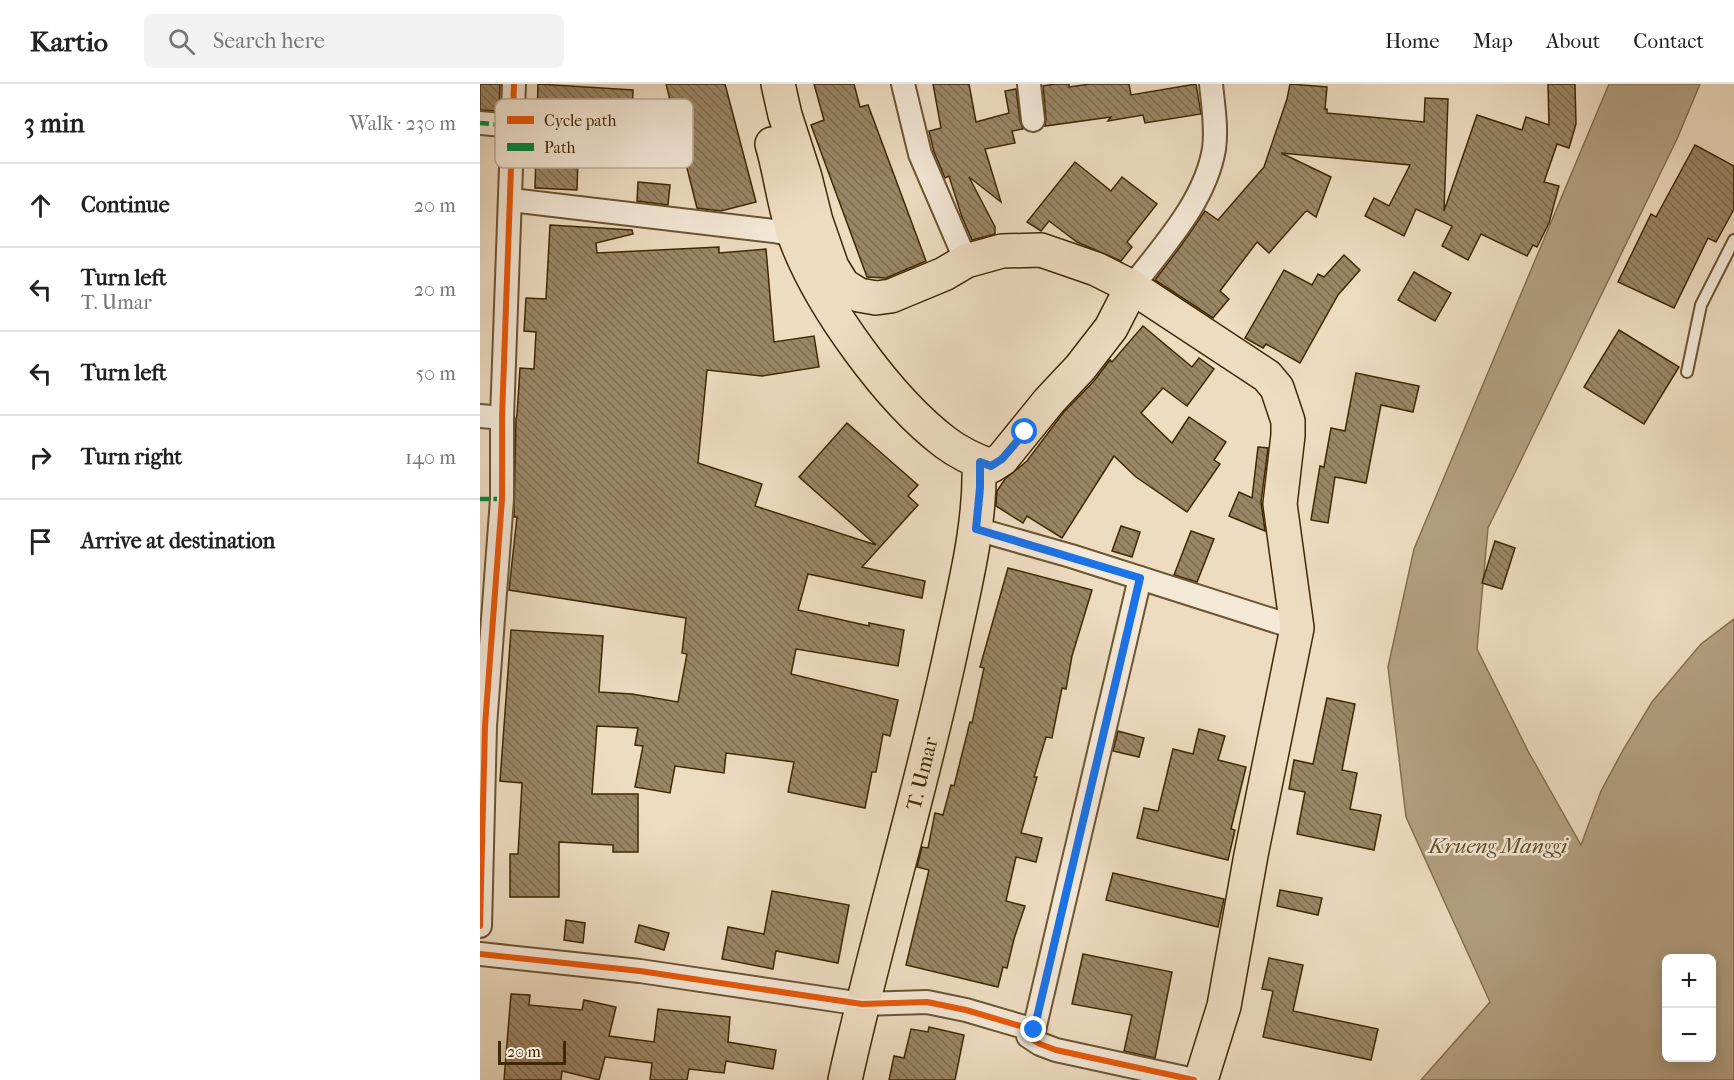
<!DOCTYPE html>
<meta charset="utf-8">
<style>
body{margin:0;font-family:"IM FELL French Canon",serif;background:#f2f2f2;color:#222}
.controls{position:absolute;right:18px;bottom:18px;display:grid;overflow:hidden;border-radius:9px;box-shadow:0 3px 15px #0003}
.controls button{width:54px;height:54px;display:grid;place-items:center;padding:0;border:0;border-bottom:2px solid #e0e0e0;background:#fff;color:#222;font:30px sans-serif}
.scale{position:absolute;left:18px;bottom:15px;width:68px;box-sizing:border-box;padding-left:6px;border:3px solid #402804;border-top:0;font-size:16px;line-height:21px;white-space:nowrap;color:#402804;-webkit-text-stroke:4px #f4e8d7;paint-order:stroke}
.stop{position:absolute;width:18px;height:18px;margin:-14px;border:4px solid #1a73e8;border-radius:50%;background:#fff}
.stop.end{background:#1a73e8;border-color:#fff;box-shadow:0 2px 6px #0008}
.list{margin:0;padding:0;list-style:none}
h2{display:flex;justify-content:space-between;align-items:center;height:78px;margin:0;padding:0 24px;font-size:26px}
h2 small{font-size:20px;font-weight:400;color:#767676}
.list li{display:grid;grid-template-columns:39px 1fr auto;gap:18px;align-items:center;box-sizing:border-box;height:84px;padding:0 24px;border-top:2px solid #e0e0e0}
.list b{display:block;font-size:22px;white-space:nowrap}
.list p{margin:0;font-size:20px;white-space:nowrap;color:#767676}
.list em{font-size:20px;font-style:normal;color:#767676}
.icon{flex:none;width:33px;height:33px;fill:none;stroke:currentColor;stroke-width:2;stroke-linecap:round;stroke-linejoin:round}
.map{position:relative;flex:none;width:1254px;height:996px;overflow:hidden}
header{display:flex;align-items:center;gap:36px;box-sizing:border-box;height:84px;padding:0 30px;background:#fff;border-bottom:2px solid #e0e0e0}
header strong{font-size:28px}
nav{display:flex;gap:33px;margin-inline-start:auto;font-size:21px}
.search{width:420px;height:54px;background:#f2f2f2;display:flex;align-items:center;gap:15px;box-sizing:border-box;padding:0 21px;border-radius:9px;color:#767676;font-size:22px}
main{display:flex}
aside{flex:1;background:#fff}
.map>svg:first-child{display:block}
</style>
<header>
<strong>Kartio</strong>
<div class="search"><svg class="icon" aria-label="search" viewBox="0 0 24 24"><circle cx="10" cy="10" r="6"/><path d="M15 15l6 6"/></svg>Search here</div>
<nav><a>Home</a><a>Map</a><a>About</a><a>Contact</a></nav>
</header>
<main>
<aside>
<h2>3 min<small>Walk · 230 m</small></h2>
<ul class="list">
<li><svg class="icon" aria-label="ahead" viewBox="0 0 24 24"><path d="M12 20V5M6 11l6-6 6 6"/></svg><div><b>Continue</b></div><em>20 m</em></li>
<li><svg class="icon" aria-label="left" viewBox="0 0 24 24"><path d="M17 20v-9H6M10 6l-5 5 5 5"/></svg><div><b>Turn left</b><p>T. Umar</p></div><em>20 m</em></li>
<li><svg class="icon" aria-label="left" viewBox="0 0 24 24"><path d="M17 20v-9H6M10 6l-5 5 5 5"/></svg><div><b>Turn left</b></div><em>50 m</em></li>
<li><svg class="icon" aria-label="right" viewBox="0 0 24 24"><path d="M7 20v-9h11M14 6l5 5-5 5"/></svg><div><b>Turn right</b></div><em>140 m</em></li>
<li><svg class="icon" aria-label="arrive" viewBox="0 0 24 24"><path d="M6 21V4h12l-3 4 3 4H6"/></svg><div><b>Arrive at destination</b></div></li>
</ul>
</aside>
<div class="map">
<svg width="1254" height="996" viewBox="0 0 1254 996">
<defs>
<pattern id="building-back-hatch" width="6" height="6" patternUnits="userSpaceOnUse" patternTransform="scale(1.5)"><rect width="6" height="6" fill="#9a8666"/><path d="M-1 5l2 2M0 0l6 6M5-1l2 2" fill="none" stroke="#7f6e52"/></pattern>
</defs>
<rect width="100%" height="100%" fill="#eedcc1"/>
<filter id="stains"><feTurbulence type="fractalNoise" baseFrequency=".00333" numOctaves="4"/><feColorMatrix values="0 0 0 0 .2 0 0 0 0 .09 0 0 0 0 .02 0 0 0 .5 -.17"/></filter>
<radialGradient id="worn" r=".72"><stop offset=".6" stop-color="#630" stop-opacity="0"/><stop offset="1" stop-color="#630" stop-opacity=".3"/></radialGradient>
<path fill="#b39f81" stroke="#856f4f" stroke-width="1.5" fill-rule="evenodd" d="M1129 0H1220L1197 55 1008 444 997 565 1048 667 1101 761 1121 707 1143 666 1172 618 1221 560 1254 535V996H941L1010 918 926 733 908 583 934 465ZM1186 874H1232V974H1186Z"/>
<g fill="url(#building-back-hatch)" stroke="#402804" stroke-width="1.5">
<polygon points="0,0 20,0 19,27 0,26"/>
<polygon points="58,0 153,6 152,29 136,27 135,45 99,43 97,106 55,104"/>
<polygon points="186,0 245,0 276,118 241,127 217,124"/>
<polygon points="334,0 374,0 380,23 388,21 446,177 406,194 387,193 331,41 344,36"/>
<polygon points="453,0 489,0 496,38 529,29 525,7 536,5 540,37 543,45 532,47 535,59 505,65 521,118 489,93 515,143 515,150 492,156 482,133 469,92 465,94 454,68 449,47 461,44"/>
<polygon points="575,0 589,0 589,3 610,0 649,0 651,11 716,0 721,30 665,39 663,31 628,37 631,33 565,42 566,35 563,2"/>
<polygon points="810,0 847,3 845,25 847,25 847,29 944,38 945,14 968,15 964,127 997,31 1042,46 1046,33 1069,41 1068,0 1095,0 1096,40 1089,64 1077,60 1064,98 1079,102 1069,139 1057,163 1053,161 1047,172 1001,150 988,176 962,162 972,142 936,125 924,152 885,132 894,114 909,122 930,81 801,69 851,93 836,133 827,127 825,128 789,169 777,158 740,207 749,215 733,234 675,196 700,163 725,127 738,136 784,83 807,15"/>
<polygon points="1215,61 1254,82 1254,125 1236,158 1228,154 1194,224 1138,198 1171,130 1176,133"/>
<polygon points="595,78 631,107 642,93 677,120 647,158 652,163 641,177 597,158 569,137 561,147 547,138"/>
<polygon points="158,98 190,101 188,121 157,117"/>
<polygon points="70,141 152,146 153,150 116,159 117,169 239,163 239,169 286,165 294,258 334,252 339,283 282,292 227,286 218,379 282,400 275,422 396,461 319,393 367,339 438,401 428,412 438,421 382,483 445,497 442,514 328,490 318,526 389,542 389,539 424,546 418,582 316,565 311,590 418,616 410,652 403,650 396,688 392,688 385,724 308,708 314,678 246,669 244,689 195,682 190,709 155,703 163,662 155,661 158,644 117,642 112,710 158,710 158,768 133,768 133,761 79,758 79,813 30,813 30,770 38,770 42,699 20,697 31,546 123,552 119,608 152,610 198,618 207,570 202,569 206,534 29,506 37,433 34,433 36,334 37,331 40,284 54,285 56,248 44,247 46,214 66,215"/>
<polygon points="864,171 880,186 858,211 820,279 786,260 783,264 765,254 804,186 832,201 838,190 844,193"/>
<polygon points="934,188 971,209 955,237 918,216"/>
<polygon points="663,242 712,283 719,274 734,285 707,322 683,304 661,329 692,359 709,333 746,358 734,376 740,380 707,428 656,393 634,372 582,454 547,432 543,439 516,422 517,407 525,395 547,377 583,329 614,297 630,276 632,278"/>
<polygon points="1139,246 1199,283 1164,340 1104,303"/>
<polygon points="876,289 939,302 933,328 901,321 886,399 855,393 848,439 831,436 840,382 844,383 851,344 865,347"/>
<polygon points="778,363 788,364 781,418 785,447 749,432 759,408 772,414"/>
<polygon points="641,442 660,448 652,473 632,467"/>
<polygon points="711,447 734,455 717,498 694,491"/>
<polygon points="1015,457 1035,464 1022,505 1002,499"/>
<polygon points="528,484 612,506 592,572 586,605 582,604 572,654 566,653 554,693 557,693 541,749 562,754 556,778 536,773 526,817 545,822 534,855 527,884 523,883 518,903 426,881 449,786 437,783 442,763 448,764 455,729 463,731 471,701 474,702 490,638 492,639 504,584 500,583"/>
<polygon points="847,614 875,620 862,686 877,689 870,725 901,731 894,766 817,750 825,708 809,705 814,676 833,680"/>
<polygon points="719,645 745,652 738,676 766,683 751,745 755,746 748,776 657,754 664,724 678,727 693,665 713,670"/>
<polygon points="638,647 664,654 659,673 633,667"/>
<polygon points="633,789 744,815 738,843 626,816"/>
<polygon points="800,806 842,814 838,831 797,822"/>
<polygon points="292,807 369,821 358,879 296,867 293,885 242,875 248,843 284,850"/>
<polygon points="86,836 105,839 103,859 84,856"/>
<polygon points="159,841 189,849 184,866 155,858"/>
<polygon points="603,870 692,888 675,974 644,967 652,931 592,920"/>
<polygon points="789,874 823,881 813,927 898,945 891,976 783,953 793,907 782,905"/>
<polygon points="31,910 50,911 49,921 102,926 104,916 136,923 129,952 174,958 178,925 250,933 248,958 296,966 293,985 246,977 244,989 209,985 207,996 170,996 172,979 125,973 119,996 82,987 81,996 24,996"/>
<polygon points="449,943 484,951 475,996 409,996 414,972 424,974 431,945 448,948"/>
</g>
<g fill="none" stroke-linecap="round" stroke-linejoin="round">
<g stroke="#6c5533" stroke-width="14">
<polyline id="service" points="1207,288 1221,221 1254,156"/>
</g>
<g stroke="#6c5533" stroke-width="26">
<g id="minor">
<polyline points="423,0 440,70 486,177"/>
<polyline points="549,0 553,36"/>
<polyline points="0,39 33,42"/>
<polyline points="31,116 294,147 314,151"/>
<path d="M652 203C683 162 725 118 734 65 737 44 733 21 731 0"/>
<polyline points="0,332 22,334"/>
<polyline points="496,445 591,472 817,544"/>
<polyline points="0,842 5,642 22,415 22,334 34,0"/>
<polyline points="0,870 160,887 382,920 447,918 486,926 554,946 548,952 560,960 576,966 714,996"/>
<polyline points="554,946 660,494"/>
</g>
</g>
<g stroke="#402804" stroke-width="36">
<g id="primary">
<polyline points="298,0 305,31 325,93 336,137 352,183 363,201 379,211 396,214 411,212 464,190 486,177 522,167 561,166 616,185 652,203 787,292 797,304 808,337 808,351 800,420 817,544 771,771 744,922 721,996"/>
<path d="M292 60C301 90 304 124 315 153 340 221 409 316 466 359 478 368 497 377 511 382L522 375 569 317 600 284 631 244 652 203"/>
<path id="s1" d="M365 996C397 851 441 708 472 562 485 501 501 440 499 378"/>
</g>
</g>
<use href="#service" stroke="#f4e8d7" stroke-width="10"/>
<use href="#minor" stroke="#f4e8d7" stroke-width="22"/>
<use href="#primary" stroke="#eedcc1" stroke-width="33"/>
<g stroke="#00873e" stroke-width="4.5" stroke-dasharray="9 4.5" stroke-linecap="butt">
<polyline points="0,39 33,42"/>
<polyline points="0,415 22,415"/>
</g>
<g stroke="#f4e8d7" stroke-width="10">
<g id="cycleway">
<polyline points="0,842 5,642 22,415 22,334 34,0"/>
<polyline points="0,870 160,887 382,920 447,918 486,926 554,946 548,952 560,960 576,966 714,996"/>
<polyline points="554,946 660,494"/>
</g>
</g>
<use href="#cycleway" stroke="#e8590c" stroke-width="6"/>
</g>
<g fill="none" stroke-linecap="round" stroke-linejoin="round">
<polyline stroke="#1a73e8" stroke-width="8" points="545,348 522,375 511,382 500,378 500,404 496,445 660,494 554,946"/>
</g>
<g text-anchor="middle" stroke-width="5" stroke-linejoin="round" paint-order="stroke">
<g font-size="21" fill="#402804" stroke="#f4e8d7">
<text dy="7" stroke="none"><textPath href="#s1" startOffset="316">T. Umar</textPath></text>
</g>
<g font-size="22" font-style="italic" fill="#624c2a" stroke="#f4e8d7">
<text x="1018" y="769">Krueng Manggi</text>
</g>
</g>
<rect x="15" y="15" width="198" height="69" rx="9" fill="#f4e8d7" stroke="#beae98" stroke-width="1.5"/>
<rect x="27" y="32" width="27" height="8" fill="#e8590c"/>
<rect x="27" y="59" width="27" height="8" fill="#00873e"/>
<g font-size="16" fill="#402804">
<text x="64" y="42">Cycle path</text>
<text x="64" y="69">Path</text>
</g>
<rect width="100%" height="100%" filter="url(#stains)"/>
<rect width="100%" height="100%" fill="url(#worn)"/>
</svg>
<div class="controls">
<button>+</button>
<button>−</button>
</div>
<div class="scale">20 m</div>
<div class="stop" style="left:545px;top:348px"></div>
<div class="stop end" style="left:554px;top:946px"></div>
</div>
</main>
